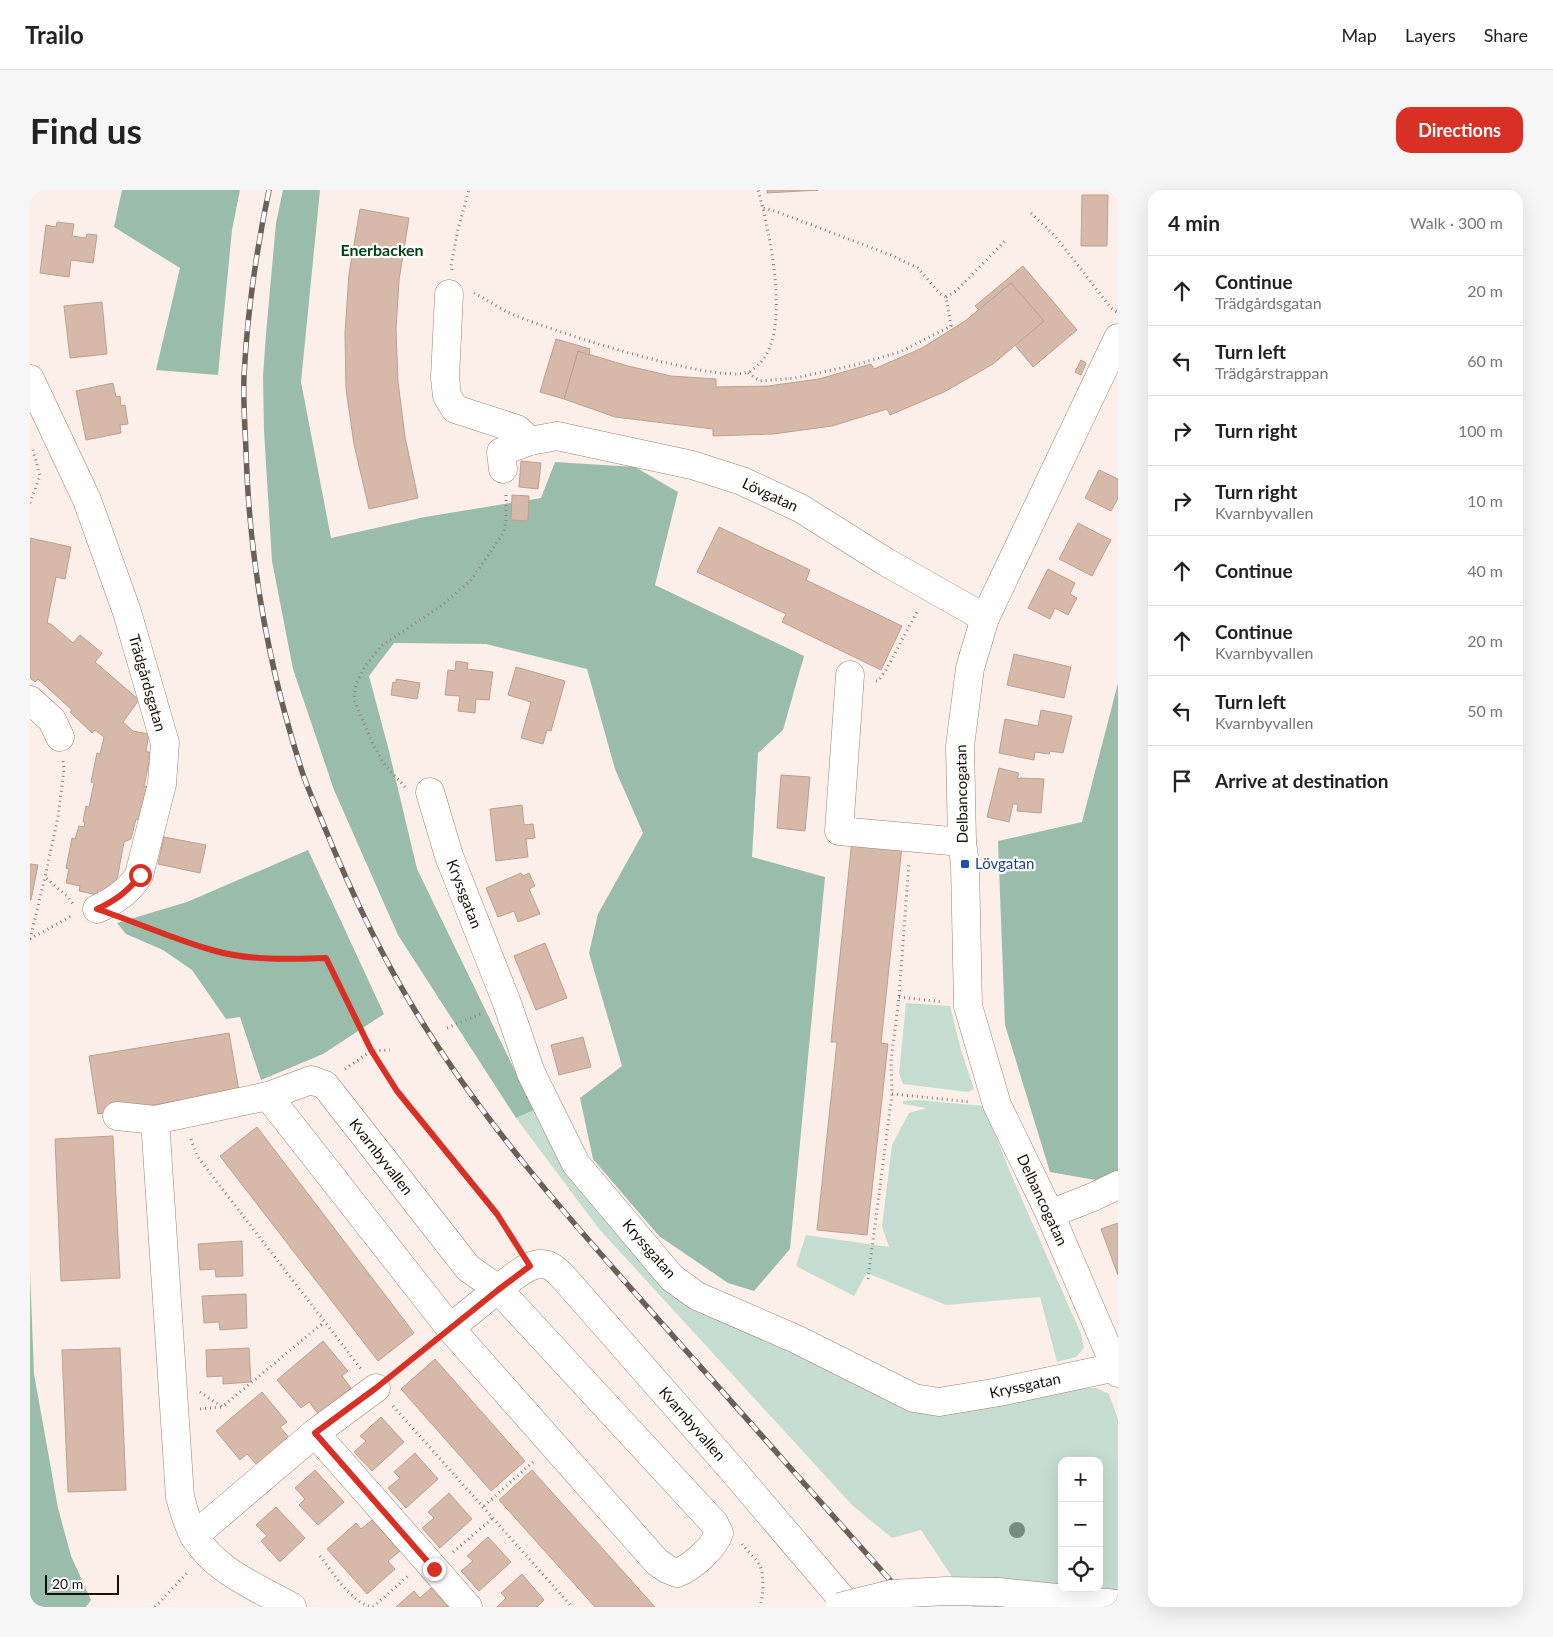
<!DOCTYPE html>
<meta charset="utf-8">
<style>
body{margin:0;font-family:Lato,sans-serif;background:#f6f6f6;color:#222}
.controls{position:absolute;right:15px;bottom:15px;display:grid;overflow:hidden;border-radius:10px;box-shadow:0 5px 20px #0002}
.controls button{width:45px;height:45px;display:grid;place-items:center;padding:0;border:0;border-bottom:1px solid #e0e0e0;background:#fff;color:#222;font:25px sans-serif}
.scale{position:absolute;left:15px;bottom:12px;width:74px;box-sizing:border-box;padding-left:5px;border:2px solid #190f09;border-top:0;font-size:14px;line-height:18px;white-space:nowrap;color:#190f09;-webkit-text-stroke:4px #fff;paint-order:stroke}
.stop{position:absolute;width:15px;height:15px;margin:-11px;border:4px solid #d93025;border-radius:50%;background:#fff}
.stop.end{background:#d93025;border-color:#fff;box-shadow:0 1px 5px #0008}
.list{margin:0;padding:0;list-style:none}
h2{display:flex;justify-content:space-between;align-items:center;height:65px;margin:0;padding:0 20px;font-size:21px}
h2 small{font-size:16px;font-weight:400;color:#767676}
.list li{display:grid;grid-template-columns:32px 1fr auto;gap:15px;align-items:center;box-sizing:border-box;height:70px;padding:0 20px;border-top:1px solid #e0e0e0}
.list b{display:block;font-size:19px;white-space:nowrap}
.list p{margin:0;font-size:16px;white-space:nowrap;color:#767676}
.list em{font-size:16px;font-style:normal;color:#767676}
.icon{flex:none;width:28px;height:28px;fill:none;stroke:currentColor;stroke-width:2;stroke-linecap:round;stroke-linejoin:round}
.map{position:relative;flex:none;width:1088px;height:1417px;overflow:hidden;border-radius:15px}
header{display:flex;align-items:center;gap:30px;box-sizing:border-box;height:70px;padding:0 25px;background:#fff;border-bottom:1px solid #e0e0e0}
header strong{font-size:24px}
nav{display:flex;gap:28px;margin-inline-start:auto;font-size:18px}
.intro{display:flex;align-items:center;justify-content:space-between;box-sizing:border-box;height:120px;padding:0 30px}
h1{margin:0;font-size:35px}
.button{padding:12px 22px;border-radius:15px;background:#d93025;color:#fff;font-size:18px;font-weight:700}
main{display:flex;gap:30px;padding:0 30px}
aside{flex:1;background:#fff;border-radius:15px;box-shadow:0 5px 20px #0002}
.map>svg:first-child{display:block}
</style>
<header>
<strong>Trailo</strong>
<nav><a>Map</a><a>Layers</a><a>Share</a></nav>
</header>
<div class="intro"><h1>Find us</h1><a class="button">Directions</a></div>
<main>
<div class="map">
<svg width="1088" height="1417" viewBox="0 0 1088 1417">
<rect width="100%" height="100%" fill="#fcefe9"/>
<g fill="#c5ddd0" fill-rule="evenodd">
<polygon points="876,813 920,816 931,860 944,899 938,902 873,894 869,883"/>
<polygon points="888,910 954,916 980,982 1051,1144 1054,1158 1046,1167 1027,1172 1010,1107 916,1115 837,1083 824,1106 766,1076 776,1045 859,1057 852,1036 862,955 879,923 896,918 873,914 873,911"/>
<path d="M504 920 565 1008 724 1142 860 1210 1052 1198H1066L1079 1204 1088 1229V1417H942L891 1340 862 1348 823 1316 569 1039 486 928ZM1032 1271H1069V1398H1032Z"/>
</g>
<g fill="#9abcaa">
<polygon points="92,0 210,0 202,40 188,185 126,180 150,78 84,37"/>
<polygon points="253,0 290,0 271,192 301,348 395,327 511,308 525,272 605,277 648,302 625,395 774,466 753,540 728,563 722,667 795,687 760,1059 724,1101 698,1093 629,1046 563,969 550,908 592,876 559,763 568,724 613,643 585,579 557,479 456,454 364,453 339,486 359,561 387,679 504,920 486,928 368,745 304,600 263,479 242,371 234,241 233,186 236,144 246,33"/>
<polygon points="1088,493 1088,994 1020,982 975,835 968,651 1052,632"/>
<polygon points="278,660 354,824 293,864 231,890 210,827 196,829 162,780 133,760 96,744 87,733 157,712"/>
<polygon points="0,1082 4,1184 28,1318 41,1366 61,1410 56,1417 0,1417"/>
</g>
<g fill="#d7b9a9" stroke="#bd9f90">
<polygon points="737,0 788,0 737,3"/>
<polygon points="1052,5 1078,5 1077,56 1051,56"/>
<polygon points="330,19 379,28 369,90 366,140 368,192 375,247 388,308 339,319 324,254 316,199 315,143 319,84"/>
<polygon points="27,32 44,34 42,46 56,48 57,44 67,45 63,73 41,70 39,87 10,83 16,35 26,37"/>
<polygon points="993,76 1047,140 1003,177 985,155 1014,131 981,93 949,120 945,116"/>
<polygon points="981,93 1014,131 963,174 914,202 860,225 857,219 802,236 743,244 683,246 683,239 585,227 534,209 548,161 598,176 641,186 686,189 686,197 738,196 789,189 841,174 844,179 892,158 935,131"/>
<polygon points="72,112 77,164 40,168 34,116"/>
<polygon points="526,149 560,159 559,165 548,161 534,209 510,202"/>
<polygon points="1051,170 1056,173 1051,185 1045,182"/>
<polygon points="83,193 86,207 90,206 91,216 95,215 98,234 90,235 91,243 56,250 46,201"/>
<polygon points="491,271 511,273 508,299 489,297"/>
<polygon points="1069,280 1088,289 1088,308 1081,321 1055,308"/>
<polygon points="482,305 499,306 498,331 481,330"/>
<polygon points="1048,333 1081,350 1062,386 1029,369"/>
<polygon points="689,337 780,380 776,390 872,436 851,480 752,432 756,424 667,382"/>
<polygon points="0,348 41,357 35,389 26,387 17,433 21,434 43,453 50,445 72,463 65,472 109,510 93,532 103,541 119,544 116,561 121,563 114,596 118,597 117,632 106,629 101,649 94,652 85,701 68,700 67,705 49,701 50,696 36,693 39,679 36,678 42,648 45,649 49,636 54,637 55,632 53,632 56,616 59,617 64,593 61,592 67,563 70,564 74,547 65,540 62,543 40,522 42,520 8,489 5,492 0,488"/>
<polygon points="1018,379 1045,393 1040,404 1047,408 1038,425 1025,418 1020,429 998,418"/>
<polygon points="984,464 1041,477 1034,508 977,495"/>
<polygon points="426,471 438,473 437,479 463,482 459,510 446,509 445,523 428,521 430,506 415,505 418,480 425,481"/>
<polygon points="486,477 535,491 521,541 517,540 513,554 491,548 501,512 478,505"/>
<polygon points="366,489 390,493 387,509 361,505 363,492 366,493"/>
<polygon points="1011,520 1042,526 1033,563 1020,561 1019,564 1005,562 1004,570 969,563 975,529 1008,536"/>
<polygon points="969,578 989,583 987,589 990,588 1014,589 1011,623 987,621 988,614 983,614 979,632 957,627"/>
<polygon points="751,585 780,587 775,641 747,638"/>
<polygon points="492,615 494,635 503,634 505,648 496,649 498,667 466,671 460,619"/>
<polygon points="134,647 176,655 170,683 128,674"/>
<polygon points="822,650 872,656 851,853 858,854 837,1045 787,1040 807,852 801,852"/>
<polygon points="0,674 8,675 1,710 0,710"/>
<polygon points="491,683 493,686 499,683 505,696 499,699 510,724 488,732 484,721 468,727 456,698"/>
<polygon points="515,753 537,808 506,820 484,766"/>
<polygon points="199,843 209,901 68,924 59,866"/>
<polygon points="553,847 561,877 529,885 521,855"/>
<polygon points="227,937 384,1143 348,1171 190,966"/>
<polygon points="83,946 90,1088 31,1091 25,949"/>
<polygon points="1088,1033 1088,1085 1071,1039"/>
<polygon points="212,1051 213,1086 186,1087 185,1079 170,1080 168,1054"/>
<polygon points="216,1104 217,1138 190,1140 189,1132 174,1133 172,1106"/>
<polygon points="293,1151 318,1181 312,1186 321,1198 289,1225 279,1212 271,1218 247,1190"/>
<polygon points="90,1158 96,1300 38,1302 32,1160"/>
<polygon points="219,1158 221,1192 193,1194 193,1186 177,1187 176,1160"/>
<polygon points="405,1169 495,1271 461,1301 371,1199"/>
<polygon points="232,1202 257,1232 250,1237 260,1249 228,1276 217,1264 210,1270 186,1241"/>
<polygon points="351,1227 374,1252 342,1281 324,1262 336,1251 330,1246"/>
<polygon points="385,1263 408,1289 376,1318 358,1298 370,1288 364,1282"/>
<polygon points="285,1280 314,1312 288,1335 269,1315 275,1309 265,1298"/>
<polygon points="502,1280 625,1417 565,1417 469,1310"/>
<polygon points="419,1303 442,1329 410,1358 392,1338 404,1328 398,1322"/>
<polygon points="246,1317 275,1348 250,1372 231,1351 237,1346 226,1335"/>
<polygon points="342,1330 370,1361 358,1371 365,1379 337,1404 297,1359 326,1333 331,1339"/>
<polygon points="458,1347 481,1372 449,1401 431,1381 443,1371 437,1366"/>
<polygon points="492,1384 514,1410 507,1417 467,1417 476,1408 471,1403"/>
<polygon points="401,1398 418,1417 366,1417 384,1401 390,1408"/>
</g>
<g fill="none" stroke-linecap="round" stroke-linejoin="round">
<g stroke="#9d8072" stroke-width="29">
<g id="minor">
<polyline points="419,104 415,188 417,206 425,219 487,239 500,251"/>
<polyline points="1088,148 955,428 940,478 930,556 932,652 935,674 938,816 967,915 1020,1024 1088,1183"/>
<path d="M0 189 57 310 97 422 135 553 132 594 109 685C99 701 85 711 67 719"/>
<polyline points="473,279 471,262 500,251 527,246 662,275 712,291 770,318 856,372 955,428"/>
<polyline points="820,485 809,641 932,652"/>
<polyline points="0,510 22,530 30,547"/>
<polyline points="400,602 419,666 477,813 501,883 546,974 642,1088 667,1106 766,1149 884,1208 909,1212 969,1202 1086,1177"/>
<path d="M238 906 420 1138 468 1099 684 1333 689 1343C684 1358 661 1378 647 1383L637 1379 627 1372 420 1138"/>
<polyline points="87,926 125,930"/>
<polyline points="1020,1024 1063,1007 1088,995"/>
<polyline points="285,1243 438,1417"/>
<polyline points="164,1346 285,1243 346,1198"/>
<polyline points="968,1402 1088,1414"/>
<path d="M262 1417C229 1398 186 1382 165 1347 157 1335 154 1320 150 1307L125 930 238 906 281 890 295 895 438 1078 468 1099C481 1090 500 1069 518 1075 524 1077 529 1083 534 1088L699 1276 819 1417"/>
</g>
</g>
<g stroke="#8e827c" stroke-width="3" stroke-dasharray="1 4" stroke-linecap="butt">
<polyline points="1001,23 1025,46 1081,118 1087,122"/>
<polyline points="422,80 421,76 428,39 439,0"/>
<path d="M444 103C455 109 466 116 477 122 512 138 687 195 718 182 722 181 727 176 730 173 762 140 739 40 728 0"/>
<polyline points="916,107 926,101 975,51"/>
<polyline points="718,183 730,191 765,188 825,175 870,162 921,136 916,107 910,104 888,78 861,65 742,20 733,18"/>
<polyline points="0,313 10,286 3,260"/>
<polyline points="846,491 848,491 856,480 888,420"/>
<polyline points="33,571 34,579 28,627 15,687 38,707 43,714"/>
<polyline points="375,597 354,574 343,554 324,510 326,494 334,478 351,456 411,416 441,390 474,342 476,330 476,303"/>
<path d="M99 730C127 740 154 752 182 760 219 771 258 769 296 768 318 813 338 860 367 901 405 954 452 1000 486 1054"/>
<polyline points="0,749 43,725"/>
<polyline points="0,749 15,687"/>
<polyline points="869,807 913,812"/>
<polyline points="417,838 453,823"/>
<polyline points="315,879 341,861 360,860"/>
<polyline points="862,904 941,912"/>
<polyline points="161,949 167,966 331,1179"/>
<polyline points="838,1089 862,904 861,871 869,807 879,672"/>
<polyline points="366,1182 400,1154"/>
<polyline points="170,1202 192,1217 294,1132"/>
<polyline points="363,1216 542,1417"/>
<polyline points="170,1219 191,1217"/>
<polyline points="454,1316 503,1272"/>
<path d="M712 1354C717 1361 726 1368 730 1376 734 1384 734 1409 729 1417"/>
<polyline points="423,1362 463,1328"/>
<path d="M290 1366C304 1384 319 1410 341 1417"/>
<polyline points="125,1417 159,1381"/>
<polyline points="343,1417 378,1386"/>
</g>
<use href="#minor" stroke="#fff" stroke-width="28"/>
<g stroke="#6a5f59" stroke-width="5.5">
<path id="rail" d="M239 0C226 62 217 124 214 187 213 211 215 236 216 261 219 367 238 474 270 575 276 596 286 616 294 636 321 702 351 766 389 827 456 936 543 1033 628 1129 713 1225 799 1321 884 1417"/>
</g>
<use href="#rail" stroke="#fff" stroke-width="4" stroke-dasharray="11" stroke-linecap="butt"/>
<g stroke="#9d8072" stroke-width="29" stroke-linecap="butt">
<polyline id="minor-bridge" points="809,1417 861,1404 916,1401 968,1402"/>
</g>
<use href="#minor-bridge" stroke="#fff" stroke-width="28"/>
</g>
<circle fill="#778a7e" cx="987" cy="1340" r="8"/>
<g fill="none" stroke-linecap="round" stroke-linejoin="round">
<path stroke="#d93025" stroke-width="6" d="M110 685C99 701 85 711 67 719 106 732 143 749 182 760 219 771 258 769 296 768L341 860 367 901 467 1024 500 1076 468 1100 346 1198 285 1243 404 1379"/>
</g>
<rect fill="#1a4fb4" stroke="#fff" stroke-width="2" x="930" y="669" width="10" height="10" rx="2.5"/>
<g text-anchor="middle" stroke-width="4.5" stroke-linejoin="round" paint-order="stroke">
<g font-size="15" fill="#190f09" stroke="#fff">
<text transform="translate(740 305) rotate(25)" y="5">Lövgatan</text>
<text transform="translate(117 493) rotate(74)" y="5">Trädgårdsgatan</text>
<text transform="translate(932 604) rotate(-91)" y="5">Delbancogatan</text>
<text transform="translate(434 704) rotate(69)" y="5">Kryssgatan</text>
<text transform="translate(351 967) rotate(52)" y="5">Kvarnbyvallen</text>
<text transform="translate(1012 1010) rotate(65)" y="5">Delbancogatan</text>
<text transform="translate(619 1059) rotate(49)" y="5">Kryssgatan</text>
<text transform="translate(995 1196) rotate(-12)" y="5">Kryssgatan</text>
<text transform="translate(662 1234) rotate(49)" y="5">Kvarnbyvallen</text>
</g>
<g font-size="15" fill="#164399" stroke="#fff" text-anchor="start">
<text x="945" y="679">Lövgatan</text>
</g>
<g font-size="16" font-weight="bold" fill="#044514" stroke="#fff">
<text x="352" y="66">Enerbacken</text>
</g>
</g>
</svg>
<div class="controls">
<button>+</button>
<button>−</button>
<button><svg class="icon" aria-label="locate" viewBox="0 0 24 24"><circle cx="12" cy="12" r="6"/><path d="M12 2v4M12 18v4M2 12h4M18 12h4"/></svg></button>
</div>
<div class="scale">20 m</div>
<div class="stop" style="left:110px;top:685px"></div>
<div class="stop end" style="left:404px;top:1379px"></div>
</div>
<aside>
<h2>4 min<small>Walk · 300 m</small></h2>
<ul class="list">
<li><svg class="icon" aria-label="ahead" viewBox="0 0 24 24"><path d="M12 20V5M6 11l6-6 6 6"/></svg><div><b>Continue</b><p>Trädgårdsgatan</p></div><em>20 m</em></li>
<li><svg class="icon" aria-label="left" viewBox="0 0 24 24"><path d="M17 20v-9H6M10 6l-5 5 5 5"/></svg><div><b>Turn left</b><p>Trädgårstrappan</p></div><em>60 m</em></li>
<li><svg class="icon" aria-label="right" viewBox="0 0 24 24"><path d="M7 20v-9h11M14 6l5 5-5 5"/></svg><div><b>Turn right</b></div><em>100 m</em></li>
<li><svg class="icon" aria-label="right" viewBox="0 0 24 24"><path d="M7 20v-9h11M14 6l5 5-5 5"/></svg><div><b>Turn right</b><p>Kvarnbyvallen</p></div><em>10 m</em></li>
<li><svg class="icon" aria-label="ahead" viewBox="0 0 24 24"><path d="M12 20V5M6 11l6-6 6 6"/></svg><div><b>Continue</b></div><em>40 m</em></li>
<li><svg class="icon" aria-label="ahead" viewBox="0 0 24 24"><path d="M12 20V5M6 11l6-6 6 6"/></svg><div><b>Continue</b><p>Kvarnbyvallen</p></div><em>20 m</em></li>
<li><svg class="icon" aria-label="left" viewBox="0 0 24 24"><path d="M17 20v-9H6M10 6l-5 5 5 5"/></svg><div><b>Turn left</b><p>Kvarnbyvallen</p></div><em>50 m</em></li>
<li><svg class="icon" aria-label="arrive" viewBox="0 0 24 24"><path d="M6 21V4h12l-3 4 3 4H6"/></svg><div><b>Arrive at destination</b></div></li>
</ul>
</aside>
</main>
